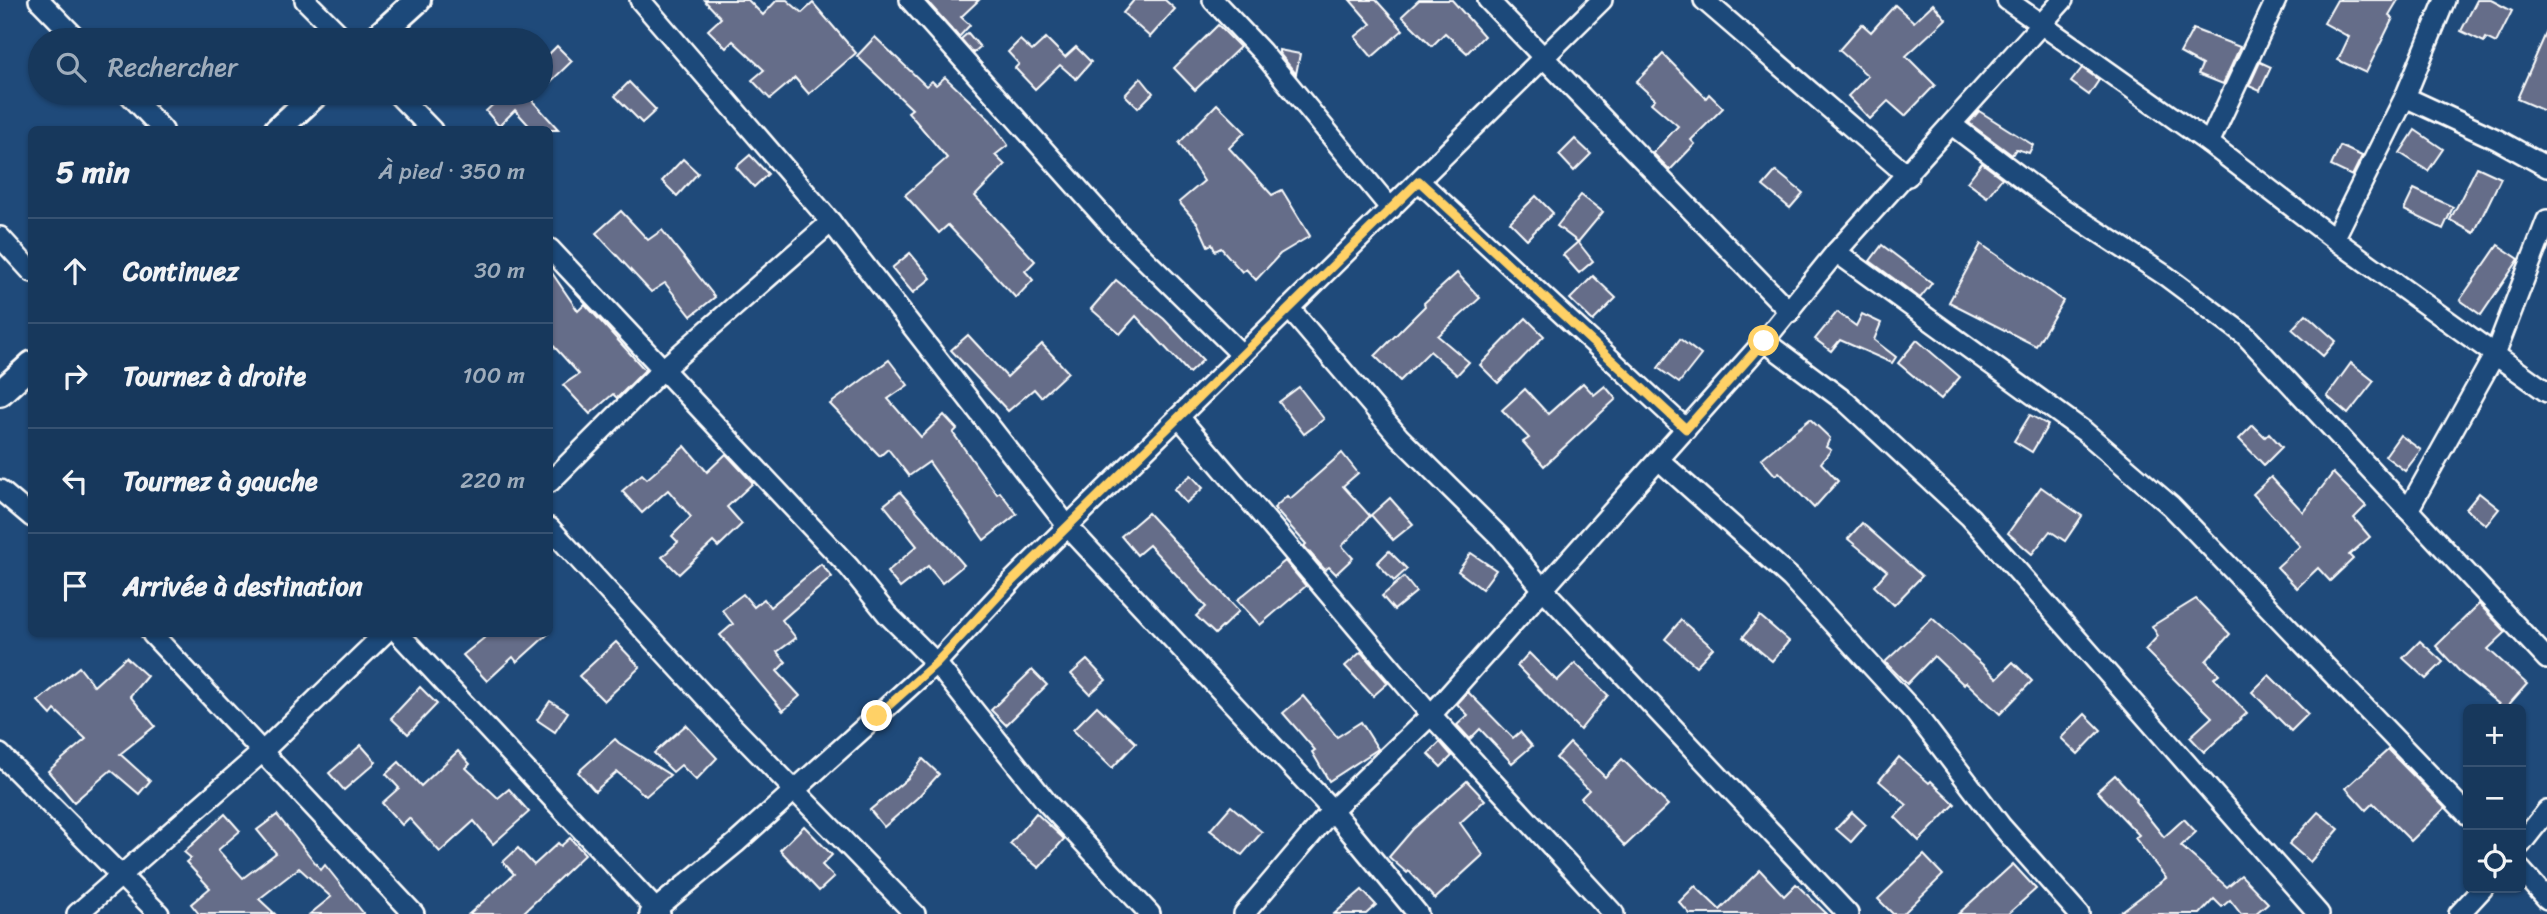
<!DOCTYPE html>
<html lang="fr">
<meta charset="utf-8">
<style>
body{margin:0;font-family:Sriracha,sans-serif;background:#244365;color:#f1f3f6}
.controls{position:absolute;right:21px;bottom:21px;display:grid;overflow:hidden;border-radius:10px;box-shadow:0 2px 5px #0004}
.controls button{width:63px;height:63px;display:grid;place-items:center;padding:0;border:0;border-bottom:2px solid #365272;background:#17385c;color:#f1f3f6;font:35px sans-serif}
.stop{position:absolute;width:21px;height:21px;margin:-16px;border:5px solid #ffd166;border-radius:50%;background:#fff}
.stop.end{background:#ffd166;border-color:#fff;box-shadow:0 2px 7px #0008}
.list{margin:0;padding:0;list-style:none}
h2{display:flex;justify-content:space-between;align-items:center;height:91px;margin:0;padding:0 28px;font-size:30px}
h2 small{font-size:23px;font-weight:400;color:#9eacbb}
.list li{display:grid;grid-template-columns:46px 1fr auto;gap:21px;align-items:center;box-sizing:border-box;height:105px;padding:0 28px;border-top:2px solid #365272}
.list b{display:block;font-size:26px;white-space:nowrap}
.list em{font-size:23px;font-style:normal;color:#9eacbb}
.icon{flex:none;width:38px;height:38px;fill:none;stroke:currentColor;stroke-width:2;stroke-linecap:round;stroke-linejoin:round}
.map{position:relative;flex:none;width:2547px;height:914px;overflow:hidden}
.search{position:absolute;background:#17385c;box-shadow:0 2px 5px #0004;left:28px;top:28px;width:525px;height:77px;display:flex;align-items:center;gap:18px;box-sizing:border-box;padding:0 24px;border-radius:38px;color:#9eacbb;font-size:26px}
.panel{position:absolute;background:#17385c;box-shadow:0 2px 5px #0004;left:28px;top:126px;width:525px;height:511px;border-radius:10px}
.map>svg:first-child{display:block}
</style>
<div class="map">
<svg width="2547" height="914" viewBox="0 0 2547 914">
<rect width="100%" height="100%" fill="#1f4a7a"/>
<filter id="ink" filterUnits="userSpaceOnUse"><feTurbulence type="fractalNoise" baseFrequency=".0143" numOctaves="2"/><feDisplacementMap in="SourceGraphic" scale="14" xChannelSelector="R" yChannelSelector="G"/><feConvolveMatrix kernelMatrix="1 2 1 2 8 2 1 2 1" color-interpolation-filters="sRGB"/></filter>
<g filter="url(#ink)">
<g fill="#656d89" stroke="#fff" stroke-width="2">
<polygon points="704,0 748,0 763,15 777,0 787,0 802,13 813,3 856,53 809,94 795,78 770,99 752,80 764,70 733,41 726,48 708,30 721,18"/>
<polygon points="926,0 979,0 961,17 970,25 959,37"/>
<polygon points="1134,0 1165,0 1175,9 1150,37 1123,13"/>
<polygon points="1350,0 1376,0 1403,30 1372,57 1355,37 1371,24"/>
<polygon points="1419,0 1452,0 1484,36 1467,53 1445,33 1432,46 1402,16"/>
<polygon points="2337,0 2398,0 2389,15 2393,18 2366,73 2338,60 2349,37 2324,23"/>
<polygon points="2477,0 2491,0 2512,11 2496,43 2486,38 2484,42 2461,31"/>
<polygon points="1933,4 1946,19 1906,56 1935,85 1905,116 1888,101 1870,119 1848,96 1868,76 1839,50 1862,24 1871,32 1895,5 1914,22"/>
<polygon points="1218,25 1240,47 1195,90 1174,68"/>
<polygon points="2193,29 2240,47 2223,84 2198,74 2202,65 2180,53"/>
<polygon points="2547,31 2547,112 2517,99"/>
<polygon points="968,33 980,47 973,53 961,39"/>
<polygon points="875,37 926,86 932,81 936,85 945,77 990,120 1008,145 995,155 1005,165 975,196 1035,261 1025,271 1033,280 1016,298 948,225 939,233 905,195 947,158 908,112 912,109 857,56"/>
<polygon points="1046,38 1065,57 1076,47 1091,62 1076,79 1060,65 1035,89 1015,68 1019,64 1008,52 1020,40 1032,51"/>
<polygon points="557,46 572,61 541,91 541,62"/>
<polygon points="1279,50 1300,54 1296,74 1279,53"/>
<polygon points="1663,54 1706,98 1709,94 1723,108 1691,140 1695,144 1670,170 1653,153 1678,126 1651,103 1655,99 1636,82"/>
<polygon points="2260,62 2271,67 2260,91 2249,86"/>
<polygon points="2082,68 2099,80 2089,95 2071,82"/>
<polygon points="1141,78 1153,93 1138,108 1125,95"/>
<polygon points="629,82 656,110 642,123 615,96"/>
<polygon points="499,93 534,93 529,97 559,130 533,130 515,110 499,126 486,111 502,96"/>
<polygon points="1217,104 1245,132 1229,148 1272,195 1282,190 1310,236 1280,254 1256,280 1246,269 1242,272 1221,248 1215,251 1212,244 1208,246 1198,224 1179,202 1204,181 1179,143"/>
<polygon points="1979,111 2033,145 2029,153 2016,149 2012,155 1969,123"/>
<polygon points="2415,130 2443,149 2428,171 2400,153"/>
<polygon points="1575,139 1591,154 1574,171 1559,155"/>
<polygon points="2340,146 2362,156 2352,176 2331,166"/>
<polygon points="750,155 768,174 754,187 736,167"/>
<polygon points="683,159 698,173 677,196 662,181"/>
<polygon points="1982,163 2002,178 1987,197 1967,182"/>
<polygon points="2477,167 2501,178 2474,233 2450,220"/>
<polygon points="1776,171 1803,193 1790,208 1763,186"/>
<polygon points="2414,189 2453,207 2443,229 2404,210"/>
<polygon points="1581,195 1603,212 1578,242 1557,226"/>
<polygon points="1536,196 1553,213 1527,239 1510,222"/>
<polygon points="621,211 648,240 662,230 715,297 691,316 665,283 651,292 596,233"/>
<polygon points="1578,242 1593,261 1579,273 1563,255"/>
<polygon points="1981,244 2063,301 2036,346 1949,302"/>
<polygon points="1882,245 1932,283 1920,298 1870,261"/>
<polygon points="2498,245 2519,259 2481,315 2460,300"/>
<polygon points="910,253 931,278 913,293 892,268"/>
<polygon points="550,270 578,311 585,304 645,370 617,398 613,394 590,414 563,385 579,374 550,342"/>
<polygon points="1457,273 1480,298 1438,336 1469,362 1457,375 1430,351 1400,381 1375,356 1425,306 1424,303"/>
<polygon points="1593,276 1616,298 1593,321 1570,299"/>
<polygon points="1116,280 1164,319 1203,360 1189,373 1136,316 1120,334 1091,309"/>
<polygon points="1837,312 1856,326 1862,314 1881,323 1874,340 1896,357 1892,363 1840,340 1831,351 1815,339"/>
<polygon points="2306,314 2336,341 2323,356 2292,329"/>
<polygon points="1526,318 1544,336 1498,383 1480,365"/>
<polygon points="968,335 1007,377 1042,344 1068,372 1041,397 1034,389 1008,411 951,350"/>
<polygon points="1680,339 1701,355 1679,383 1658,368"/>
<polygon points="1917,340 1960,377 1941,399 1898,363"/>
<polygon points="889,360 908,385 888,399 921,437 944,415 957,429 953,433 997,494 1000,492 1017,514 984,540 929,462 909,476 888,449 880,456 830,404"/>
<polygon points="2351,363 2374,381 2348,414 2327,396"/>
<polygon points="1583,383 1594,395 1605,386 1616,399 1544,466 1523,442 1529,438 1502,410 1525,389 1548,414"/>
<polygon points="1299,387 1324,419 1304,434 1279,402"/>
<polygon points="2030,415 2048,425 2032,452 2014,441"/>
<polygon points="1810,419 1830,438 1826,447 1831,450 1821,463 1838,481 1814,508 1779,472 1775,475 1761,459"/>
<polygon points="2253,425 2265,437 2269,433 2282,447 2264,465 2239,439"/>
<polygon points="2400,435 2421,450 2405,471 2385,456"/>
<polygon points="685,446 707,472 726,454 753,483 727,507 742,524 718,547 713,542 679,574 662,557 678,542 672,536 691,517 668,490 642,513 622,491 642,474 647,479"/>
<polygon points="1342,453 1358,473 1343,486 1370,516 1342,546 1353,558 1336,574 1329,567 1325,570 1304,546 1306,544 1274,508 1287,496 1290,499"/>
<polygon points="2333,473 2366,506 2354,518 2370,537 2349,555 2353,559 2330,581 2318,568 2297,588 2277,567 2300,546 2253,494 2271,477 2303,512"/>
<polygon points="1191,475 1203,488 1186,503 1174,489"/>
<polygon points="2041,487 2082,516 2065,541 2050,531 2032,554 2008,533"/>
<polygon points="900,492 964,565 942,583 928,566 900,588 887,572 917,546 884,505"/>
<polygon points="2479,493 2499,509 2486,525 2466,509"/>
<polygon points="1390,498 1413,524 1393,540 1371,515"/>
<polygon points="1148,513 1239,611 1215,634 1196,616 1206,607 1149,545 1137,555 1121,536"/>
<polygon points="1862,523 1922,576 1894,605 1874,586 1887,571 1848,539"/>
<polygon points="1389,551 1407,569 1394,581 1377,563"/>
<polygon points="1471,553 1496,570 1482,589 1458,571"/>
<polygon points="1285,561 1306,586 1260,625 1237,600"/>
<polygon points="821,564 832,577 782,620 796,638 777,652 786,662 777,671 800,696 783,711 720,635 733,624 722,610 743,594 754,607 764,599 770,607"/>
<polygon points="1404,577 1416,592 1394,610 1382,596"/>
<polygon points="2196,599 2230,634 2206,661 2219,674 2214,678 2247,713 2204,752 2190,737 2212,717 2145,650 2158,636 2152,626"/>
<polygon points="2479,604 2506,632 2488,649 2527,684 2505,709 2462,674 2436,646"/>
<polygon points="1760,616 1789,641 1772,661 1743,637"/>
<polygon points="1932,618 1997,678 2013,662 2032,681 2000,714 1966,682 1964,685 1934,656 1907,684 1885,662"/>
<polygon points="1681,620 1713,648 1696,666 1665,639"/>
<polygon points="489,634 548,634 517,662 513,657 487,681 463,655"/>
<polygon points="2420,641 2443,662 2426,679 2403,658"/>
<polygon points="616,642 640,667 604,701 579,676"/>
<polygon points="1361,652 1388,683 1373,696 1345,666"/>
<polygon points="1529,653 1557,681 1575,663 1608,695 1580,730 1517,666"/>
<polygon points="126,657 147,676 130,696 155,726 120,754 150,781 139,794 111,770 74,802 48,771 86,739 55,710 51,715 38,701 79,667 94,686"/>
<polygon points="1087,660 1106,680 1090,694 1071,674"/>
<polygon points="1032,670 1047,685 1006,725 991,710"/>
<polygon points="2269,675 2308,714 2291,731 2252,692"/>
<polygon points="420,687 437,704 408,734 391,718"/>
<polygon points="1468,692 1513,738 1520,732 1532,746 1512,763 1480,729 1470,739 1457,725 1468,715 1457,704"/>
<polygon points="1303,696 1337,737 1361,722 1378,749 1329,781 1312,752 1315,750 1283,713"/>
<polygon points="550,701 568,712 555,732 537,720"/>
<polygon points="1097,706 1136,743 1112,768 1073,730"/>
<polygon points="2085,714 2101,730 2078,754 2061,738"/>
<polygon points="686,725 717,758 696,780 681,765 673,772 654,753"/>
<polygon points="615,739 619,743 670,775 646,796 617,772 595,791 578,772"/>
<polygon points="1440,742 1452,756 1441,767 1428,754"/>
<polygon points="1570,743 1605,777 1622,759 1668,805 1625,846 1581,798 1589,790 1556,758"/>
<polygon points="361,745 376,762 344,790 329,773"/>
<polygon points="2388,750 2445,808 2411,841 2373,803 2366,810 2346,788"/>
<polygon points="458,751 470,764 466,768 498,798 509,789 529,812 493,844 474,821 440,852 409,818 402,825 382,803 399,788 386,774 399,762 421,786"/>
<polygon points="1899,757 1929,783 1931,781 1955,804 1919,841 1895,817 1907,805 1879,781"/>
<polygon points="923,759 939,774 917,798 884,827 870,810 908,778"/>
<polygon points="2115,775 2137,799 2135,801 2164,837 2184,819 2196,832 2181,846 2227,887 2241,875 2268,903 2255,914 2241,914 2230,900 2222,907 2214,899 2200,914 2118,914 2166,878 2135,838 2139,835 2097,791"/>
<polygon points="1467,781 1485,800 1460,823 1483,855 1435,899 1409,871 1407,873 1389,857 1413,829"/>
<polygon points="1231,806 1262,832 1242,855 1210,830"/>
<polygon points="1852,812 1866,825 1851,842 1836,829"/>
<polygon points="2318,812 2339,829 2310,862 2289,844"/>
<polygon points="1036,813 1064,839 1039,868 1010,844"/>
<polygon points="225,814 240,831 218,850 243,878 276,853 257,830 277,815 321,870 325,865 364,914 310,914 331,897 299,868 259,899 275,914 199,914 191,904 210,888 186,862 191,858 184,852"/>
<polygon points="804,826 832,855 822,865 834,877 819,891 780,850"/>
<polygon points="570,838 585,854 522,914 469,914 514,874 503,862 518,848 534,865 558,843 561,846"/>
<polygon points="1924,855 1943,875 1903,914 1893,914 1878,899"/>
<polygon points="2013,864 2036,889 2008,914 1958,914"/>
<polygon points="1760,870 1784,896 1796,884 1827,914 1690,914 1679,902 1695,886 1720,910"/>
<polygon points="1362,890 1376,905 1366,914 1334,914"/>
</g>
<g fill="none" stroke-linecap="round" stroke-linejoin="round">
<g stroke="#fff" stroke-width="24">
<g id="minor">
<polyline points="39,0 78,40"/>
<polyline points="305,0 345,40"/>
<polyline points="640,0 831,222 1069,528 1332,810 1418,914"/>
<polyline points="910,0 1117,232 1242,355"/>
<polyline points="1213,0 1262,52 1391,209"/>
<polyline points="1488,0 1790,312"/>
<polyline points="1704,0 1908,176"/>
<polyline points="2007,0 2209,143 2334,239 2547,392"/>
<polyline points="128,93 163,130"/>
<polyline points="396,93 432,130"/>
<polyline points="2405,97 2498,140 2547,167"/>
<polyline points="1952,125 2059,206 2166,276 2245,335 2547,659"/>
<polyline points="2209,143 2276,0"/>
<polyline points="1419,181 1686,429"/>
<polyline points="0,237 32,272"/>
<polyline points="2334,239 2405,97 2445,0"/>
<polyline points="550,249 849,567 887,614 936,663 1048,804 1150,914"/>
<polyline points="1836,252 2085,432 2171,506 2468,815"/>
<polyline points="1289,308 1399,437 1501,538 1542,588 1848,914"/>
<polyline points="1764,341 1846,402 1970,517 2319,914"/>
<polyline points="1179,417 1431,715 1614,914"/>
<polyline points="1659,460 1791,578 1915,713 2001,826 2079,914"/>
<polyline points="550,482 662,370 831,222"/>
<polyline points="0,490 32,517"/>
<polyline points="2408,510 2495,354 2547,220"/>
<polyline points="550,528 730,724 915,914"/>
<polyline points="152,634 414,914"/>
<polyline points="399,634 660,914"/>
<polyline points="0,754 159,914"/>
<polyline points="2521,844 2547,811"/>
<polyline points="2521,870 2547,899"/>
<polyline points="77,914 261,753 384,634"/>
<polyline points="650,914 736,843 936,663 1013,580 1602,0"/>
<polyline points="1244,914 1332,810 1431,715 1764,341 1836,252 2063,0"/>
<polyline points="2459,914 2483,888"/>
</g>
</g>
<g stroke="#fff" stroke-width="30">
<g id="tertiary">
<polyline points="374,40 418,0"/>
<polyline points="277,130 317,93"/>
<polyline points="0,393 32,364"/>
</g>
</g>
<use href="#minor" stroke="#1f4a7a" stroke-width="19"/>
<use href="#tertiary" stroke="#1f4a7a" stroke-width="24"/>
</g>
</g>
<g fill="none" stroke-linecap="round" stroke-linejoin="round" filter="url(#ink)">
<polyline stroke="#ffd166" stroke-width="9" points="877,716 936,663 1013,580 1419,181 1686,429 1764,341"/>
</g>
</svg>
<div class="controls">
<button>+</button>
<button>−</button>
<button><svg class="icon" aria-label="locate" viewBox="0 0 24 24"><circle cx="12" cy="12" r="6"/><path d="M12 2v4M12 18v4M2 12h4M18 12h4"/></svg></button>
</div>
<div class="stop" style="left:1764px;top:341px"></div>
<div class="stop end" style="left:877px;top:716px"></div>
<div class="search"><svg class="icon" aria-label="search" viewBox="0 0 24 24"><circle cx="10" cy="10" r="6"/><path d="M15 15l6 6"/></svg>Rechercher</div>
<section class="panel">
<h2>5 min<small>À pied · 350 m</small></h2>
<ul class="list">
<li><svg class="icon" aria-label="ahead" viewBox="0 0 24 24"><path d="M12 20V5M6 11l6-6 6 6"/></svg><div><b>Continuez</b></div><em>30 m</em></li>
<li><svg class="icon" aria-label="right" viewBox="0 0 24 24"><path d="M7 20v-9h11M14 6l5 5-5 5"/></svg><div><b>Tournez à droite</b></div><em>100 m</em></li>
<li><svg class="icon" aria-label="left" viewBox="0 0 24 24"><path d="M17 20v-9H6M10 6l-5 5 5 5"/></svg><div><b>Tournez à gauche</b></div><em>220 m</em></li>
<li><svg class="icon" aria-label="arrive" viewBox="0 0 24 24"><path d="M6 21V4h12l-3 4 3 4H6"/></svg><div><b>Arrivée à destination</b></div></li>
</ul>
</section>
</div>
